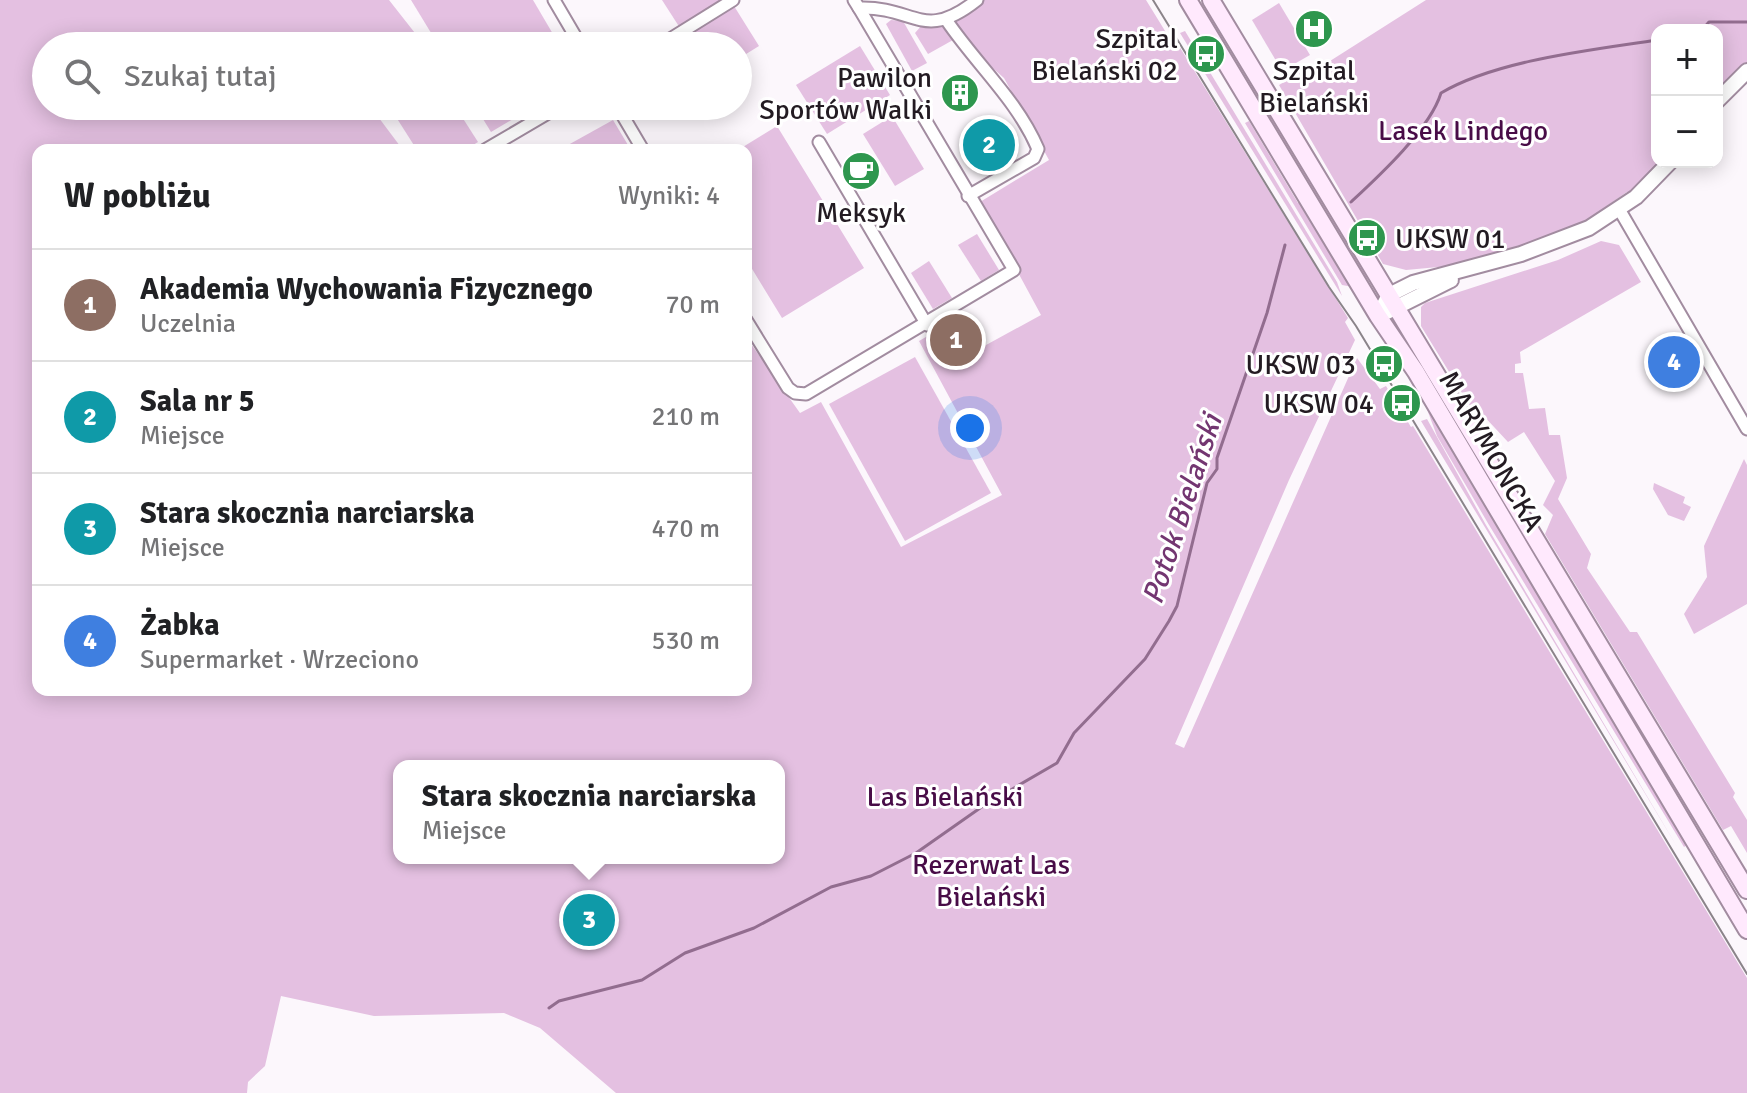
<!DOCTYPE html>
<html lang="pl">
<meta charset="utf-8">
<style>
body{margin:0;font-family:Signika,sans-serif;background:#f6f6f6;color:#202124}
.controls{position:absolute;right:24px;top:24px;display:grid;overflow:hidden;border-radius:16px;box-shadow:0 4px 20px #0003}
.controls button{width:72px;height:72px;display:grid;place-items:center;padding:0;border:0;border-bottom:2px solid #e0e0e0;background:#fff;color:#202124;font:40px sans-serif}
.you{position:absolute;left:970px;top:428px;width:28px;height:28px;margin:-20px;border:6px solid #fff;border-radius:50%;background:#1a73e8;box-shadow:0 0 0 12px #1a73e833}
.badge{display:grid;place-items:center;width:52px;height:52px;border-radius:50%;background:#0f766e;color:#fff;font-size:26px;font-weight:700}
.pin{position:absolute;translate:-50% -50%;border:4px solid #fff;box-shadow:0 2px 8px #0006}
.popup{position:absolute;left:393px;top:760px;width:392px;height:104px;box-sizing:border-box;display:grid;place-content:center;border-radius:16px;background:#fff;filter:drop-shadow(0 2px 6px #0005);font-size:26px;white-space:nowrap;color:#757577}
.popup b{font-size:30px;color:#202124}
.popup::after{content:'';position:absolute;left:50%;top:100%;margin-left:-16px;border:16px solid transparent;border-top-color:#fff}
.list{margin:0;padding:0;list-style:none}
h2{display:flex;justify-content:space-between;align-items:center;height:104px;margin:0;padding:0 32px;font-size:34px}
h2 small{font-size:26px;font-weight:400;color:#757577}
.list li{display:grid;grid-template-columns:52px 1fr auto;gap:24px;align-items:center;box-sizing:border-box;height:112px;padding:0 32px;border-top:2px solid #e0e0e0}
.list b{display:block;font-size:30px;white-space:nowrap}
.list p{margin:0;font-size:26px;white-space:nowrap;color:#757577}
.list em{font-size:26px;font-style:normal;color:#757577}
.icon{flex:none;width:44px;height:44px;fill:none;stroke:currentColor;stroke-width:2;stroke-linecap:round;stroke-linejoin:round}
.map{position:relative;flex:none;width:1747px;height:1093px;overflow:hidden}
.search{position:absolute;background:#fff;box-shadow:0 4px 20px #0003;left:32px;top:32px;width:720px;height:88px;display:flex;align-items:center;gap:20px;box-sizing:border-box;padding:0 28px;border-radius:44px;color:#757577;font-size:30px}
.panel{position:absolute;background:#fff;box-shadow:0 4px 20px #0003;left:32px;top:144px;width:720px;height:552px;border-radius:16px}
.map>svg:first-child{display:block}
</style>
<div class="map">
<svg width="1747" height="1093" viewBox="0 0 1747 1093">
<rect width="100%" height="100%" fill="#fcf7fc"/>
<g fill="#e4c0e1" fill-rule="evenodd">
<path d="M0 0H389L422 42 417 46H46V106H370L403 150H38V690H746V337L800 413 821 402 901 547 1002 495 919 341 938 330 955 362 1041 315 980 202 1049 160 1004 78 979 56 955 23 981 0H1146L1170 39 1174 38 1348 318 1345 322 1355 340 1289 480 1175 744 1184 748 1357 358 1380 389 1386 386 1411 427 1413 426 1747 978V1093H616L540 1028 504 1013 374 1016 281 996 265 1066 248 1082 247 1093H0ZM399 766H779V858H399Z"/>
<polygon points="411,0 533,0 560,46 439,46"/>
<polygon points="662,0 727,0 680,28"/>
<polygon points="1426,0 1747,0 1747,64 1717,93 1717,30 1657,30 1657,162 1662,162 1630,194 1627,192 1577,227 1460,265 1406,270 1383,264 1279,85 1315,64 1319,68"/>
<polygon points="1279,3 1310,55 1282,71 1252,20"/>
<polygon points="734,6 759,46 738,59 738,46 690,46 684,36"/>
<polygon points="891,20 903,21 927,63 912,71 886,24"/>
<polygon points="942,24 953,40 928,54 915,33 922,25"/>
<polygon points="1185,31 1337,282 1342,296 1180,33"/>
<polygon points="860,46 890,95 827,134 796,85"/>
<polygon points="1263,97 1371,276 1364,280 1258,103"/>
<polygon points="389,106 455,106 478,142 465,150 417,150"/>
<polygon points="475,106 535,106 491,132"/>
<polygon points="892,116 924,169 895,186 863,134"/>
<polygon points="613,120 631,150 559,150"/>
<polygon points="1249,121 1298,203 1303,201 1353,287 1342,285 1245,123"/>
<polygon points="777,126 864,268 782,318 746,259 746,150 738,150"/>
<polygon points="977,234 999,270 981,281 958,245"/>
<polygon points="1601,241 1619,245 1641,282 1520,352 1521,363 1515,364 1515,373 1523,373 1529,409 1545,408 1549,435 1560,435 1567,478 1558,499 1591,554 1587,568 1630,632 1637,632 1735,793 1733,797 1747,820 1747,853 1731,826 1723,830 1545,534 1553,515 1543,505 1555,481 1524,432 1508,442 1481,413 1470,406 1421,326 1421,307 1425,303 1558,260"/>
<polygon points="929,261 952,298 933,309 911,273"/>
<polygon points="915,357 991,493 905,541 829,404"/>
<polygon points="1425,404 1677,822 1687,845 1684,847 1489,525 1437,436"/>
<polygon points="1427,419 1486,525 1679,850 1421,421"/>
<polygon points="1744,459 1747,465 1747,604 1694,634 1684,614 1707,577 1704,546"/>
<polygon points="1654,483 1685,497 1683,503 1691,507 1684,521 1668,515 1653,489"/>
</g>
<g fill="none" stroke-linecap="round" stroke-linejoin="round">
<g stroke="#926d8f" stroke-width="3">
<polyline points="1702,30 1709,22 1747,22"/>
<path d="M1351 202C1379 176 1430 129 1441 93 1497 60 1592 50 1657 40"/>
<polyline points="549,1008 559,1001 642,980 685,953 754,928 831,887 871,876 916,853 983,806 1057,763 1074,733 1145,659 1169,621 1177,606 1207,483 1217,469 1217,458 1267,313 1285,245"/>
</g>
<g stroke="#a28ca0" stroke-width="15">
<g id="minor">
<polyline points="554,0 581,46"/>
<path d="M854 0 859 8C915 6 923 43 977 0"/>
<path d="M947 21C977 65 1017 100 1038 149L1034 158 968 196"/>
<polyline points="659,46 733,0"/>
<polyline points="617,106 643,150"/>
<polyline points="819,142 927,325"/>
<polyline points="485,150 560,106"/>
<polyline points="1619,209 1747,429"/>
<polyline points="746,320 788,388 795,393 806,394 1014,270 859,8"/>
</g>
</g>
<g stroke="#a28ca0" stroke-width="18">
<g id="tertiary">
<polyline points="1717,101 1747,71"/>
<polyline points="1387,312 1451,280"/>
<polyline points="1378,316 1389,295 1413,283 1521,254 1589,228 1636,197 1670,162"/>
</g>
</g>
<g stroke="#a28ca0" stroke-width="20">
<g id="secondary">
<polyline points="1188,0 1378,316 1416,372 1747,930"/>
<polyline points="1211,0 1747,890"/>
</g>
</g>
<use href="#minor" stroke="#fff" stroke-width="11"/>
<use href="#tertiary" stroke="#fff" stroke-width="14"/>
<use href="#secondary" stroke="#ffe9fd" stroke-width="16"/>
<polyline stroke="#8b848a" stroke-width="2" points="1153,0 1329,287 1356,326 1747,974"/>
</g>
<defs>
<g id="hospital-disc" transform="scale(2)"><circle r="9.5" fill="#2e974e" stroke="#fff"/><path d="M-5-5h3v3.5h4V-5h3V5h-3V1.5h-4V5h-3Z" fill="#fff"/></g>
<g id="bus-disc" transform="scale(2)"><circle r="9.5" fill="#2e974e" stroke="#fff"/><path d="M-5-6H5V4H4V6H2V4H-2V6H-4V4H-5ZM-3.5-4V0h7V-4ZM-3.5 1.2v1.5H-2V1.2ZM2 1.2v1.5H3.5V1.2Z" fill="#fff"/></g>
<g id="building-disc" transform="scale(2)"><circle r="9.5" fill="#2e974e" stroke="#fff"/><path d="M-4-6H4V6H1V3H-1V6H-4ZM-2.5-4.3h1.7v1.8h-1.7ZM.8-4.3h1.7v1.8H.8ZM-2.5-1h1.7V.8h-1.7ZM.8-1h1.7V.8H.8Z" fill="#fff"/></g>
<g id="cafe-disc" transform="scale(2)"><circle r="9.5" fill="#2e974e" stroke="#fff"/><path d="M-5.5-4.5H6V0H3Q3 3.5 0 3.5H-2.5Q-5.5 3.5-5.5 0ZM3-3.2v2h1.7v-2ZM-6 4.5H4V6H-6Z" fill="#fff"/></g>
</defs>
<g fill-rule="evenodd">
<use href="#hospital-disc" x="1314" y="29"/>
<use href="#bus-disc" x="1206" y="54"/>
<use href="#building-disc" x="960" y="93"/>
<use href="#cafe-disc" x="861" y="171"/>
<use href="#bus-disc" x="1367" y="238"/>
<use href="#bus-disc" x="1384" y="364"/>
<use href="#bus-disc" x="1402" y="403"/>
</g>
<g text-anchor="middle" stroke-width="6" stroke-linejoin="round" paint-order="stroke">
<g font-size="28" fill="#231b22" stroke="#fff" text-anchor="end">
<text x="1178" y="48">Szpital<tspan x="1178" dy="32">Bielański 02</tspan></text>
<text x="1314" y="80" text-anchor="middle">Szpital<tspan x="1314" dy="32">Bielański</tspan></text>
<text x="932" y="87">Pawilon<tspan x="932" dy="32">Sportów Walki</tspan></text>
<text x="861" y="222" text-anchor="middle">Meksyk</text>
<text x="1395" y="248" text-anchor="start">UKSW 01</text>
<text x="1356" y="374">UKSW 03</text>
<text x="1374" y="413">UKSW 04</text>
</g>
<g font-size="28" fill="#480c47" stroke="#fff">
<text x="1463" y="140">Lasek Lindego</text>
<text x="945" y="806">Las Bielański</text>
<text x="991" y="874">Rezerwat Las<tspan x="991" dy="32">Bielański</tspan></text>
</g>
<g font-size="28" fill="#231b22" stroke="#fff">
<text transform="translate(1492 451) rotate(60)" y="10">MARYMONCKA</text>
</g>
<g font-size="30" font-style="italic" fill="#733671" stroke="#fff">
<text transform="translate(1182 509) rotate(-72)" y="10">Potok Bielański</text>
</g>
</g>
</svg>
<div class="controls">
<button>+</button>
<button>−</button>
</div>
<div class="you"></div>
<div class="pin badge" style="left:956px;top:340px;background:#8d6e63">1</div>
<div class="pin badge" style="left:989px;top:145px;background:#0f9aa8">2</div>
<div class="pin badge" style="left:589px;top:920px;background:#0f9aa8">3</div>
<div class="popup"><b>Stara skocznia narciarska</b>Miejsce</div>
<div class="pin badge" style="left:1674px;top:362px;background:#3f7fe0">4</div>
<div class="search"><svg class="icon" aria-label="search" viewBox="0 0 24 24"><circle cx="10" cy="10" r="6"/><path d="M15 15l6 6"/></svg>Szukaj tutaj</div>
<section class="panel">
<h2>W pobliżu<small>Wyniki: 4</small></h2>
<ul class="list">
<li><span class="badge" style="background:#8d6e63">1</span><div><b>Akademia Wychowania Fizycznego</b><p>Uczelnia</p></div><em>70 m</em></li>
<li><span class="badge" style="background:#0f9aa8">2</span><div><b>Sala nr 5</b><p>Miejsce</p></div><em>210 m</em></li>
<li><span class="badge" style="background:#0f9aa8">3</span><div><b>Stara skocznia narciarska</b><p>Miejsce</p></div><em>470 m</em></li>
<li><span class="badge" style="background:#3f7fe0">4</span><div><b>Żabka</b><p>Supermarket · Wrzeciono</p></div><em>530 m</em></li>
</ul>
</section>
</div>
